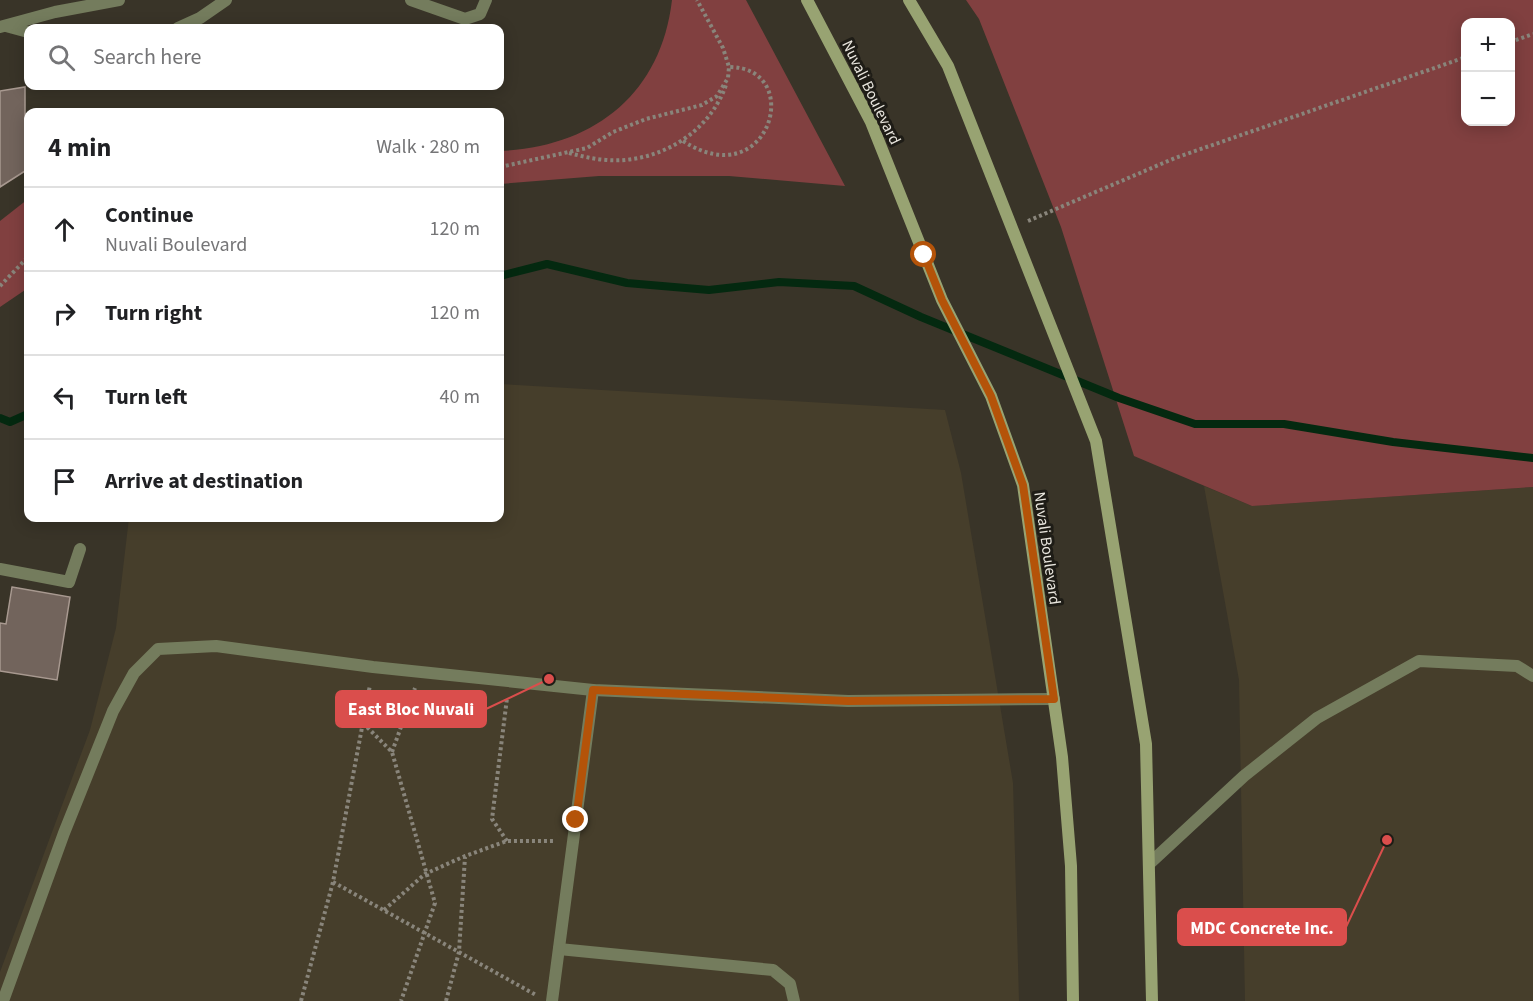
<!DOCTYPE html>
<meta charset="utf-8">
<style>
body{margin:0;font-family:"Source Sans 3",sans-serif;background:#f6f6f6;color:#202124}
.controls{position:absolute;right:18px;top:18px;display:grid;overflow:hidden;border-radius:12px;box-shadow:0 3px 15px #0003}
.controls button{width:54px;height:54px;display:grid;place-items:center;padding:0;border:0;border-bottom:2px solid #e0e0e0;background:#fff;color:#202124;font:30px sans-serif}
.stop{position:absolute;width:18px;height:18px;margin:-14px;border:4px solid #b45309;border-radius:50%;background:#fff}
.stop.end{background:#b45309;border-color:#fff;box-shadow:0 2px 6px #0008}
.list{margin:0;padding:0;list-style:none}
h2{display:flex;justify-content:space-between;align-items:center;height:78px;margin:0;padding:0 24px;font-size:26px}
h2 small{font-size:20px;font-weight:400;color:#757577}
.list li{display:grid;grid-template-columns:39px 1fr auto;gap:18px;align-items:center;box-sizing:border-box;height:84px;padding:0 24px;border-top:2px solid #e0e0e0}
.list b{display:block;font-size:22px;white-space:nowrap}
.list p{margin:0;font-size:20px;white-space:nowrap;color:#757577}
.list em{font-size:20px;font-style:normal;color:#757577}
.icon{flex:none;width:33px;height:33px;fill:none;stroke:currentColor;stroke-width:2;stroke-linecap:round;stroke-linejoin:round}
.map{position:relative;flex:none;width:1533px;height:1001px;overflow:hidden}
.search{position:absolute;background:#fff;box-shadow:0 3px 15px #0003;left:24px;top:24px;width:480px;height:66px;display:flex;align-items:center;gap:15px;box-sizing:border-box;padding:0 21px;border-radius:12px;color:#757577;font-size:22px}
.panel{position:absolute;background:#fff;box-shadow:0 3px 15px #0003;left:24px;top:108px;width:480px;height:414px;border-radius:12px}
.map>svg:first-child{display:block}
</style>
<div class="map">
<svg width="1533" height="1001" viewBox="0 0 1533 1001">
<rect width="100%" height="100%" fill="#393428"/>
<g fill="#463e2b">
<polygon points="500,384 945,410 961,473 1013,783 1019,1001 0,1001 0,972 90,730 116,628 129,518 500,518"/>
<polygon points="1204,486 1252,506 1533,487 1533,1001 1245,1001 1239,680"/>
</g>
<g fill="#814040" fill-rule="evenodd">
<path d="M672 0H746L845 186 729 176H599L500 184V151C593 147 661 95 672 0Z"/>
<path d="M966 0H1533V487L1252 506 1134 456 1061 227 979 19ZM1510 22V122H1466V22Z"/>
<polygon points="28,199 28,288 0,307 0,221"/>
</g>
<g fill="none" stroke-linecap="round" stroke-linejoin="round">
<g stroke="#042910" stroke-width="8">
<polyline points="500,276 547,264 627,283 709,290 779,282 854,286 921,317 1119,398 1195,424 1284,424 1393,442 1533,458"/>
<polyline points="0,418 10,422 28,414"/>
</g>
</g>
<g fill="#72645c" stroke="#a89990" stroke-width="1.5">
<polygon points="25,87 25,171 0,187 0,91"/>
<polygon points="12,587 70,597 57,680 0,671 0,623 6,624"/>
</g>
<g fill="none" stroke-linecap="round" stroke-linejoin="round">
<g stroke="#89857b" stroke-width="4" stroke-dasharray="3 3" stroke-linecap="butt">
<polyline points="1510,42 1533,34"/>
<path d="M683 141C770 197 806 67 729 67"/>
<path d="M569 153C581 156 593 159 606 160 657 164 709 134 726 85"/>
<polyline points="500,167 587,148 613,132 646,119 702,105 717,96 728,78 729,67 723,48 697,0"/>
<polyline points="1028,221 1175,158 1466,57"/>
<polyline points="0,286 28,257"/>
<polyline points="363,723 392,752 435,903 401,1001"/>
<polyline points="392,752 415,688"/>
<polyline points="507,841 492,819 507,698"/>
<polyline points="333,882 536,995"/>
<polyline points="384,910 425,874 465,856 507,841 555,841"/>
<polyline points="301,1001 333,882 370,685"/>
<polyline points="446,1001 459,952 465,857"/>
</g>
<polyline stroke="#747c5d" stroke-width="12" points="0,569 69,582 80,549"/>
<g stroke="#747c5d" stroke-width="12">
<polyline points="411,0 465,19 480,14 486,0"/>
<polyline points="6,26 28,32"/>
<polyline points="0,27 55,12 119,0"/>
<polyline points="178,28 200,18 226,0"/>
<polyline points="1149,864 1244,776 1317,718 1419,661 1517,666 1533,676"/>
<polyline points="559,949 773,970 790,984 794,1001"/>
<polyline points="3,1001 64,833 113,711 134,673 158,649 216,646 373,667 593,690 848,701 1054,699"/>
<polyline points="552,1001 593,690"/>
</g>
<g stroke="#98a372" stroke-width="12">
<polyline points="807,0 871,122 942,300 991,396 1023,485 1062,757 1071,866 1073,1001"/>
<polyline points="909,0 948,66 1096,441 1146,744 1152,1001"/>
</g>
</g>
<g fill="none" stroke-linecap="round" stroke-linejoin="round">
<polyline stroke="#b45309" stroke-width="8" points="576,820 593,690 848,701 1054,699 1023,485 991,396 942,300 924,255"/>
</g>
<g text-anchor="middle" stroke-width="6" stroke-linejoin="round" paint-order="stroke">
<g font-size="16" fill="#e9e6de" stroke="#1e1c16">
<text transform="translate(872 92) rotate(64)" y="6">Nuvali Boulevard</text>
<text transform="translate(1048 548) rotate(82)" y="6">Nuvali Boulevard</text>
</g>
</g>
<path fill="none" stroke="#da4e4c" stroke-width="2" d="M549 679L486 709M1387 840L1346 927"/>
<g fill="#da4e4c" stroke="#1e1c16" stroke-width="2">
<circle cx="549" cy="679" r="6"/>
<circle cx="1387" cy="840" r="6"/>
</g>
<g fill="#da4e4c" stroke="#da4e4c" stroke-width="2">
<rect x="336" y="691" width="150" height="36" rx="6"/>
<rect x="1178" y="909" width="168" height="36" rx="6"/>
</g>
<g font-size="18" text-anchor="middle" font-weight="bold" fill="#fff">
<text x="411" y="715">East Bloc Nuvali</text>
<text x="1262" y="934">MDC Concrete Inc.</text>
</g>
</svg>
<div class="controls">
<button>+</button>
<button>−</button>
</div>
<div class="stop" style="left:924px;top:255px"></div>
<div class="stop end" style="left:576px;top:820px"></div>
<div class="search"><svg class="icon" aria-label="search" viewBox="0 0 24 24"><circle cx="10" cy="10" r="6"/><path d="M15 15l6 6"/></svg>Search here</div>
<section class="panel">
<h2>4 min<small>Walk · 280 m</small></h2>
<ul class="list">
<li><svg class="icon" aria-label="ahead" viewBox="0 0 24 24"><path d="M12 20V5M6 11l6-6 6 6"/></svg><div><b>Continue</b><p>Nuvali Boulevard</p></div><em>120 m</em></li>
<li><svg class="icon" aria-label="right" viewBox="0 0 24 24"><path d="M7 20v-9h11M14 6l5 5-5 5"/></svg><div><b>Turn right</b></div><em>120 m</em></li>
<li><svg class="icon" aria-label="left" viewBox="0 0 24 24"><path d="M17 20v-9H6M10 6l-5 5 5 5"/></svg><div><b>Turn left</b></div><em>40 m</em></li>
<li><svg class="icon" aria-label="arrive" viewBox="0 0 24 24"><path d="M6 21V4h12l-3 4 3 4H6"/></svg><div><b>Arrive at destination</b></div></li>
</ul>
</section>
</div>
